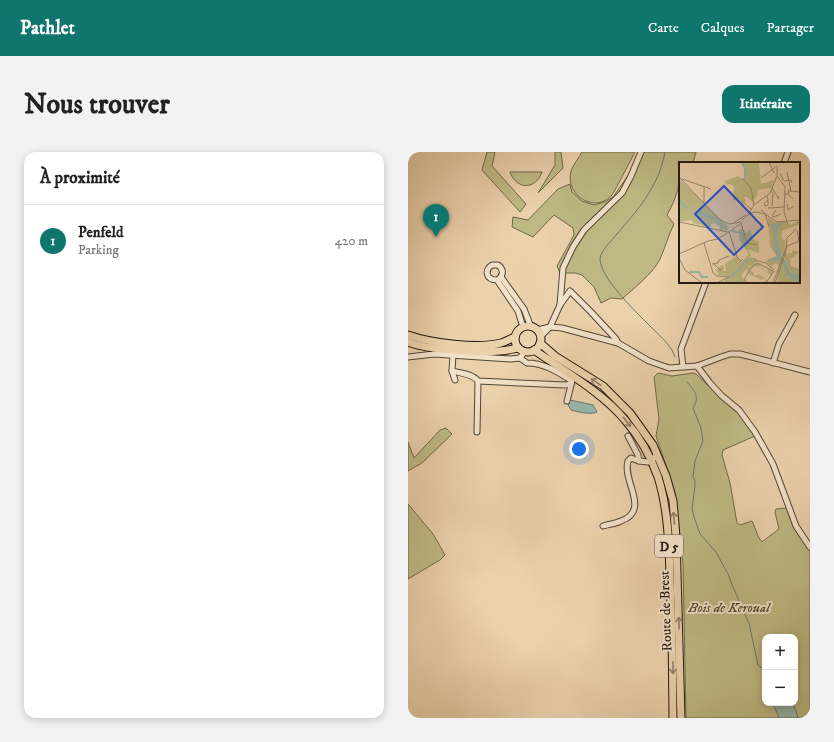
<!DOCTYPE html>
<html lang="fr">
<meta charset="utf-8">
<style>
body{margin:0;font-family:"IM FELL DW Pica",serif;background:#f2f2f2;color:#222}
.controls{position:absolute;right:12px;bottom:12px;display:grid;overflow:hidden;border-radius:8px;box-shadow:0 2px 10px #0003}
.controls button{width:36px;height:36px;display:grid;place-items:center;padding:0;border:0;border-bottom:1px solid #e0e0e0;background:#fff;color:#222;font:20px sans-serif}
.you{position:absolute;left:171px;top:297px;width:14px;height:14px;margin:-10px;border:3px solid #fff;border-radius:50%;background:#1a73e8;box-shadow:0 0 0 6px #1a73e833}
.badge{display:grid;place-items:center;width:26px;height:26px;border-radius:50%;background:#0f766e;color:#fff;font-size:13px;font-weight:700}
.pin{position:absolute;translate:-50% -33px;filter:drop-shadow(0 1px 2px #0008)}
.pin::after{content:'';position:absolute;top:21px;width:14px;height:12px;background:inherit;clip-path:polygon(0 0,100% 0,50% 100%)}
.list{margin:0;padding:0;list-style:none}
h2{display:flex;justify-content:space-between;align-items:center;height:52px;margin:0;padding:0 16px;font-size:17px}
h2 small{font-size:13px;font-weight:400;color:#767676}
.list li{display:grid;grid-template-columns:26px 1fr auto;gap:12px;align-items:center;box-sizing:border-box;height:72px;padding:0 16px;border-top:1px solid #e0e0e0}
.list b{display:block;font-size:15px;white-space:nowrap}
.list p{margin:0;font-size:13px;white-space:nowrap;color:#767676}
.list em{font-size:13px;font-style:normal;color:#767676}
.map{position:relative;flex:none;width:402px;height:566px;overflow:hidden;border-radius:12px}
header{display:flex;align-items:center;gap:24px;box-sizing:border-box;height:56px;padding:0 20px;background:#0f766e;color:#fff}
header strong{font-size:19px}
nav{display:flex;gap:22px;margin-inline-start:auto;font-size:14px}
.intro{display:flex;align-items:center;justify-content:space-between;box-sizing:border-box;height:96px;padding:0 24px}
h1{margin:0;font-size:28px}
.button{padding:10px 18px;border-radius:12px;background:#0f766e;color:#fff;font-size:14px;font-weight:700}
main{display:flex;gap:24px;padding:0 24px}
aside{flex:1;background:#fff;border-radius:12px;box-shadow:0 2px 10px #0003}
.map>svg:first-child{display:block}
</style>
<header>
<strong>Pathlet</strong>
<nav><a>Carte</a><a>Calques</a><a>Partager</a></nav>
</header>
<div class="intro"><h1>Nous trouver</h1><a class="button">Itinéraire</a></div>
<main>
<aside>
<h2>À proximité<small></small></h2>
<ul class="list">
<li><span class="badge">1</span><div><b>Penfeld</b><p>Parking</p></div><em>420 m</em></li>
</ul>
</aside>
<div class="map">
<svg width="402" height="566" viewBox="0 0 402 566">
<rect width="100%" height="100%" fill="#ebd1ac"/>
<filter id="stains"><feTurbulence type="fractalNoise" baseFrequency=".005" numOctaves="4"/><feColorMatrix values="0 0 0 0 .2 0 0 0 0 .09 0 0 0 0 .02 0 0 0 .5 -.17"/></filter>
<radialGradient id="worn" r=".72"><stop offset=".6" stop-color="#630" stop-opacity="0"/><stop offset="1" stop-color="#630" stop-opacity=".3"/></radialGradient>
<g fill="#beb984" stroke="#6f6849" fill-rule="evenodd">
<polygon points="79,0 87,0 84,14 118,52 112,60 74,18"/>
<polygon points="147,0 153,0 155,16 130,41 147,13"/>
<path d="M174 0H227L206 40C191 64 156 45 163 19 165 13 171 6 174 0Z"/>
<path d="M233 0H288L285 11H272C272 33 270 43 259 63L266 72C260 84 257 97 251 109 244 122 225 137 214 147L203 146 193 151 186 135 174 123 167 121H152L149 114 166 83 165 76 146 63 125 85 104 75 105 65 120 68 150 37 162 32 164 40 174 49 186 53 197 50 205 45 229 11Z"/>
<path d="M102 20H134C128 38 108 38 102 20Z"/>
<path d="M250 221 264 224 285 221 288 222 333 264 347 284 315 298 314 303 322 331 329 371 332 373 344 369 351 386 354 390 371 377 367 360 368 357 379 356 386 375 402 398V566H278L275 411 267 340 248 284 251 267 246 225ZM357 485H387V551H357Z"/>
<polygon points="38,276 44,282 14,311 0,319 0,290 6,306 32,278"/>
<polygon points="0,352 25,382 37,403 32,408 0,427"/>
</g>
<g fill="#98b7aa" stroke="#68776c">
<path d="M162 248 185 253 189 260C181 263 171 260 163 258L160 253Z"/>
<polygon points="365,551 384,551 388,559 390,566 371,566"/>
</g>
<g fill="none" stroke-linecap="round" stroke-linejoin="round">
<g stroke="#68776c" stroke-width="1">
<path d="M257 0C250 40 222 66 197 96 195 99 192 103 192 107 192 129 242 173 258 190L264 198 267 205"/>
<path d="M279 230C287 239 292 245 285 256L293 276 295 289 287 309 285 325 287 329V334L284 356 286 365 292 382 308 400 320 422 324 433 341 471 350 513 357 518"/>
</g>
<g stroke="#534636" stroke-width="7">
<g id="minor">
<polyline points="376,11 380,0"/>
<polyline points="93,125 116,157 123,175"/>
<path d="M89 128C96 124 96 117 90 113H84C76 118 78 128 89 128L110 159 115 175"/>
<polyline points="152,153 155,116 165,95 176,78 214,41 223,24 233,0"/>
<polyline points="129,178 142,175 154,176 210,191 241,209 261,216 289,214 313,205 322,202 332,202 402,220"/>
<polyline points="132,185 142,175 152,153 162,139 183,160 208,187 210,191"/>
<path d="M45 202 44 219C52 221 65 222 70 229L157 233 163 232"/>
<polyline points="0,205 26,202 103,207 112,206"/>
<path d="M112 206 119 211C136 211 150 220 164 229L159 249"/>
<polyline points="112,206 117,199"/>
<polyline points="365,211 371,192 387,163"/>
<polyline points="289,214 302,231 314,244 331,258 347,280 365,312 388,374 402,395"/>
<polyline points="275,215 273,197 298,130"/>
<polyline points="44,219 47,228"/>
<polyline points="69,280 70,229"/>
<polyline points="220,284 230,303 231,309"/>
<path d="M195 374C201 372 207 372 213 369 243 358 214 330 220 309L223 306 231 309 240 310 244 309 249 301"/>
</g>
</g>
<g stroke="#20170e" stroke-width="9">
<g id="major">
<circle cx="120" cy="187" r="13"/>
<path d="M0 183C23 191 69 197 93 191 97 190 102 187 107 185"/>
<path d="M0 190C18 198 72 201 92 199 98 199 104 197 110 196"/>
<polyline points="132,191 147,204 195,234 222,261 245,293 258,324 265,349 268,385 273,566"/>
<path d="M126 198C155 218 195 241 217 268 231 284 243 305 250 325 260 357 261 391 262 424 264 471 265 519 265 566"/>
</g>
</g>
<use href="#minor" stroke="#f2e1c9" stroke-width="5"/>
<use href="#major" stroke="#ebd1ac" stroke-width="7"/>
</g>
<defs><path id="oneway-shaft" d="M-6 0H5M1.5-3L5.5 0L1.5 3" fill="none" stroke-width="1.6" stroke-linecap="round" stroke-linejoin="round"/></defs>
<g stroke="#907d65">
<use href="#oneway-shaft" transform="translate(188 230) rotate(-146)"/>
<use href="#oneway-shaft" transform="translate(219 270) rotate(52)"/>
<use href="#oneway-shaft" transform="translate(266 366) rotate(-95)"/>
<use href="#oneway-shaft" transform="translate(271 471) rotate(-91)"/>
<use href="#oneway-shaft" transform="translate(265 516) rotate(89)"/>
</g>
<g text-anchor="middle" stroke-width="4" stroke-linejoin="round" paint-order="stroke">
<rect fill="#f2e1c9" stroke="#5f5446" stroke-width="1" x="247" y="383" width="28" height="22" rx="3"/>
<g font-size="13" font-weight="bold" fill="#20170e">
<text x="261" y="399">D 5</text>
</g>
<g font-size="14" font-style="italic" fill="#4f4831" stroke="#f2e1c9">
<text x="321" y="460">Bois de Keroual</text>
</g>
<g font-size="14" fill="#20170e" stroke="#f2e1c9">
<text transform="translate(257 459) rotate(-92)" y="5">Route de Brest</text>
</g>
</g>
<g transform="translate(271 10)">
<rect width="121" height="121" fill="#ebd1ac"/>
<path d="M62 0 80 1 82 22 95 18 92 26 78 28 79 33 74 38 75 42 68 35H65L67 40 63 43 62 48 63 40 54 38 55 25 51 22 47 23 46 19 59 14 67 19 66 6ZM1 18 51 66 40 69 41 65 35 61 32 62V66L14 61 13 58 0 60ZM89 55 95 60H108L111 63 121 58V62L103 69V77L106 78 107 92 113 91 114 88 121 90 111 97 112 104 121 107V113L111 111 108 99 102 92 88 99H103L107 111 105 116 109 113 112 115V119L121 121H98L100 104 97 101 92 104 87 101 89 97 98 94 91 85ZM60 67H65L67 71 72 67V76L75 77 72 75V71L75 78 80 79V91L68 87 72 93 68 99 73 95 78 97 75 102 81 101 79 105 88 110 90 107 94 110 92 113 77 104 70 106 73 102 69 105 70 106V109L71 107 74 106 71 108 74 110 76 114 80 112 88 118 87 121H84L87 118 84 116 83 118 70 112 68 106 62 114 68 121H44L49 114 37 113 40 112 37 109 41 104 45 103 43 108 47 109 46 102 58 94 63 100 70 92 60 78Z" fill="#beb984"/>
<path d="M105 61 98 67 100 85 103 95 108 100 111 111 121 113V120L112 119V116L109 113 104 116 107 111 103 99H88L98 94 94 87 95 70 91 62Z" fill="#98b7aa"/>
<path fill="none" stroke="#98b7aa" stroke-width="2" d="M62 0 66 6V18M0 38 9 47M20 51 38 58 48 68M53 69 63 71 65 81 69 87M10 110H20L23 115H29M51 115 62 106 64 101 71 97"/>
<path fill="none" stroke="#9a876d" stroke-width="1" d="M90 0 95 11M98 5V14L106 25 105 50 109 62M108 10 112 29M101 11 105 19 112 18 113 21M0 15 41 58 50 62 62 60M63 16 72 26 75 43M82 16 98 4M3 17 32 27M93 26 100 37 99 34M110 27 109 32 114 37M92 29 94 31 93 44M106 33 112 29 121 30M88 34 89 38 85 42 86 44 89 43V38M63 39 73 48M25 41V25M108 42 109 48 115 44M89 46 105 45M82 48 86 51 90 65M97 48 93 54 95 55 102 52M70 51 75 43 91 31 98 14M63 58 71 51 77 50 86 52 98 60 121 58M0 60 49 70M56 60 67 53M62 61 68 81 78 83M118 68 120 80M50 69 58 95 62 99 64 97M25 81 34 111 38 114 50 115 38 121M0 92 29 79 39 77 63 61M0 96 6 108 23 121M75 98 87 101 95 108M33 102 39 101 40 98 50 94M35 102 41 108 45 106M69 121 65 118 71 107 78 101 94 109M87 121 95 109M94 121 108 84 121 79M96 121 107 89 108 76 117 67"/>
<path fill="#1d4ed8" fill-opacity="0.15" stroke="#1d4ed8" stroke-width="2" d="M45 24 84 65 55 93 16 52Z"/>
<rect width="121" height="121" fill="none" stroke="#20170e" stroke-width="2"/>
</g>
<rect width="100%" height="100%" filter="url(#stains)"/>
<rect width="100%" height="100%" fill="url(#worn)"/>
</svg>
<div class="controls">
<button>+</button>
<button>−</button>
</div>
<div class="you"></div>
<div class="pin badge" style="left:28px;top:85px">1</div>
</div>
</main>
